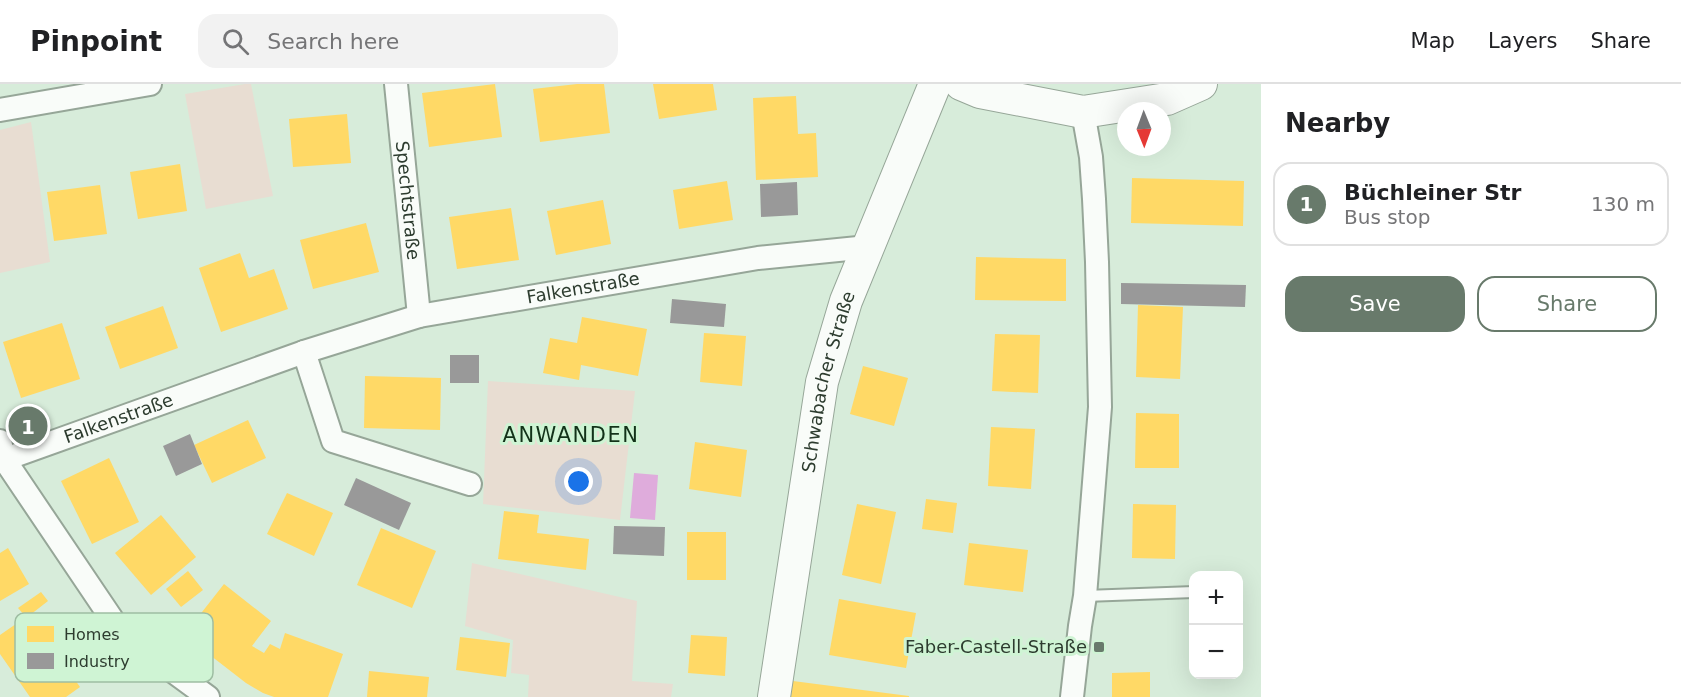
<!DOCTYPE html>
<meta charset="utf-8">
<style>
body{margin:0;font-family:"DejaVu Sans",sans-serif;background:#f2f2f2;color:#202124}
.controls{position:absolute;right:18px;bottom:18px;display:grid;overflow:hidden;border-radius:12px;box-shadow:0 6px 24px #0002}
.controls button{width:54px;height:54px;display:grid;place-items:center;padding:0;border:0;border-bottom:2px solid #e0e0e0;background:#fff;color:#202124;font:30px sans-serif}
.compass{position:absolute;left:1117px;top:18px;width:54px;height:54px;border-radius:50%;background:#fff;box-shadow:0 6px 24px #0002;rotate:179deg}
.you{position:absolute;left:579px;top:398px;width:21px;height:21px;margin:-15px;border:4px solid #fff;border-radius:50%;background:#1a73e8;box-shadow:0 0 0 9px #1a73e833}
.badge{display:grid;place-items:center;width:39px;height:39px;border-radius:50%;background:#687a6b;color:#fff;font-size:20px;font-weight:700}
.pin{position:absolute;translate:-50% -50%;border:3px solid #fff;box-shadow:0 2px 6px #0006}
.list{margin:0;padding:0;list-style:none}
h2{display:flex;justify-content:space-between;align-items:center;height:78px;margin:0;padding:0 24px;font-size:26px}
h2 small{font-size:20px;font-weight:400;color:#757577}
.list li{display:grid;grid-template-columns:39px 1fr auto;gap:18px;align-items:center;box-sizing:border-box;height:84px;margin:0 12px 12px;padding:0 12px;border:2px solid #e0e0e0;border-radius:18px}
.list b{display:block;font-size:22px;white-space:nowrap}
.list p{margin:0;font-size:20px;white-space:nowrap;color:#757577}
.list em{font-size:20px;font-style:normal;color:#757577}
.actions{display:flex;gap:12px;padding:18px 24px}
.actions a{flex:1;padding:14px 0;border:2px solid #687a6b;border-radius:18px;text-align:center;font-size:21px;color:#687a6b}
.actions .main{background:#687a6b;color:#fff}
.icon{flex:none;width:33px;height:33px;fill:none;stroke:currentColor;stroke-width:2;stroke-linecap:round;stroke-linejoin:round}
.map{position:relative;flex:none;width:1261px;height:613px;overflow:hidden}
header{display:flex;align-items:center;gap:36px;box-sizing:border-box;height:84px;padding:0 30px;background:#fff;border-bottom:2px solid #e0e0e0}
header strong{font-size:28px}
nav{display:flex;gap:33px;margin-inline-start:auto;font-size:21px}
.search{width:420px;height:54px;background:#f2f2f2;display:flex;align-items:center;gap:15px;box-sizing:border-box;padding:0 21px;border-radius:18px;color:#757577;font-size:22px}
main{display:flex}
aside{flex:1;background:#fff}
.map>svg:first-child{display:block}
</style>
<header>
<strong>Pinpoint</strong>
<div class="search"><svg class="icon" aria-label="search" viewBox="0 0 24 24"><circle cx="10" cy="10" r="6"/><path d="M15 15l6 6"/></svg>Search here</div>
<nav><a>Map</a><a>Layers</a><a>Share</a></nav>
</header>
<main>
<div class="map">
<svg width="1261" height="613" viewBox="0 0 1261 613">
<rect width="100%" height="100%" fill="#d7ecda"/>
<g fill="#e8ddd2">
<polygon points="245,0 251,0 273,112 206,125 185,10"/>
<polygon points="31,38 50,178 0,189 0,46"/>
<polygon points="488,297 635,307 620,436 483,420"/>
<polygon points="472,479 637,517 632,597 673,600 671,613 528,613 529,591 511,589 513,556 465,542"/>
</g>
<polygon fill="#dfacdc" points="634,389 658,391 655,436 630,434"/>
<g fill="#ffd966">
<polygon points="495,0 502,53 429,63 422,9"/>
<polygon points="577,0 604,0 610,49 540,58 533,5"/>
<polygon points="653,0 713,0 717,26 659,35"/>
<polygon points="796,12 798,50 816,49 818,93 756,96 753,14"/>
<polygon points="347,30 351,79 293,83 289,35"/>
<polygon points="180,80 187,127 138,135 130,88"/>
<polygon points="1132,94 1244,97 1243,142 1131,139"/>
<polygon points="727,97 733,136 679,145 673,106"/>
<polygon points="100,101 107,150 54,157 47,108"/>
<polygon points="603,116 611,160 556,171 547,127"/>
<polygon points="511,124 519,176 457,185 449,133"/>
<polygon points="366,139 379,188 313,205 300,156"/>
<polygon points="240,169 249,194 274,185 288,225 221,248 199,184"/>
<polygon points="976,173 1066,175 1066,217 975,216"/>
<polygon points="1138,221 1183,223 1180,295 1136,293"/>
<polygon points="163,222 178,264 120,285 105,243"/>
<polygon points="582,233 647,245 638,292 581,281 579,296 543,289 550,254 577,259"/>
<polygon points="62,239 80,295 21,314 3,258"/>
<polygon points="704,249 746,252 742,302 700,298"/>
<polygon points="995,250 1040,251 1038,309 992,307"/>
<polygon points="863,282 908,294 894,342 850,330"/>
<polygon points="365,292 441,294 440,346 364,344"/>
<polygon points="1136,329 1179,330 1179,384 1135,384"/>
<polygon points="248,336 266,374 212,399 194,361"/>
<polygon points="991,343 1035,345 1031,405 988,402"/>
<polygon points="695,358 747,366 741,413 689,405"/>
<polygon points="109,374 139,438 92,460 61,397"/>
<polygon points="287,409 333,429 314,472 267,450"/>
<polygon points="926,415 957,419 953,449 922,445"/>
<polygon points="857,420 896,428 881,500 842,491"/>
<polygon points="1133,420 1176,421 1175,475 1132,474"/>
<polygon points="504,427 539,431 537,449 589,455 586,486 498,475"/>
<polygon points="161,431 196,473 151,511 115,469"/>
<polygon points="381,444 436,467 412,524 357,501"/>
<rect x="687" y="448" width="39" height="48"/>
<polygon points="969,459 1028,466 1023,508 964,501"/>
<polygon points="8,464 29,500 0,517 0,469"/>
<polygon points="188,487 203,506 181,523 166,505"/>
<polygon points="224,500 271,537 252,562 264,569 270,560 280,565 285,549 343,570 328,613 274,613 263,609 246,599 184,551"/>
<polygon points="41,508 48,517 30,531 80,603 66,613 30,613 0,570 0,551 26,533 18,524"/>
<polygon points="839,515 916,529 906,584 829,571"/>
<polygon points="691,551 727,553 725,592 688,589"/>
<polygon points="460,553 510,559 506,593 456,586"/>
<polygon points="369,587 429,593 427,613 367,613"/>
<polygon points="1150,588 1150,613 1112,613 1112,589"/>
<polygon points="793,597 909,612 909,613 791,613"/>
</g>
<g fill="#999">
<polygon points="797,98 798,131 761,133 760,100"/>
<polygon points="1121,199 1246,201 1245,223 1121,220"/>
<polygon points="672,215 726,220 724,243 670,239"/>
<rect x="450" y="271" width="29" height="28"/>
<polygon points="190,350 202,380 176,392 163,362"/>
<polygon points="356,394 411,419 399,446 344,421"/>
<polygon points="614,442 665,443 664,472 613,470"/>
</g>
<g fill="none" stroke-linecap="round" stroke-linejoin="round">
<g stroke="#96a698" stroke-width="14">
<polyline id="lane" points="1085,512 1194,508"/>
</g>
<g stroke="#96a698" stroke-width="26">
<g id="street">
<path id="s1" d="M396 0 419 232"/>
<polyline points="0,26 150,0"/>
<polyline points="304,268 333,357 470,400"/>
<polyline points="0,357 4,375 122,550 208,613"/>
<path id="s2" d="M0 377 304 268 419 232 758 174 868 163"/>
<polyline points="1072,613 1080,542 1085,512 1100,323 1097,178 1094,115 1091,73 1083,28"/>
</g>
</g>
<g stroke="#96a698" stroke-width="34">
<g id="secondary">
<polyline points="961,0 980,8 1083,28 1167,15 1201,0"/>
<path id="s3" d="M774 613 822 298 846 217 935 0"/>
</g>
</g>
<use href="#lane" stroke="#f9fcf9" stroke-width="10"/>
<use href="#street" stroke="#f9fcf9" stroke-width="22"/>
<use href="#secondary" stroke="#f9fcf9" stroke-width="32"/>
</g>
<rect fill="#687a6b" stroke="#cff4d4" stroke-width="2" x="1093" y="557" width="12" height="12" rx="3"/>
<g text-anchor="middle" stroke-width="6" stroke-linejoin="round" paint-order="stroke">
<g font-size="18" fill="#2d3c2f" stroke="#cff4d4">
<text dy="6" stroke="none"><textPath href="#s1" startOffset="117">Spechtstraße</textPath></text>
<text dy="6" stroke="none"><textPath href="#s2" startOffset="610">Falkenstraße</textPath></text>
<text dy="6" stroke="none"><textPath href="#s3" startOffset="320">Schwabacher Straße</textPath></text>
<text dy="6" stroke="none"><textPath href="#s2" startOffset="126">Falkenstraße</textPath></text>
</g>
<g font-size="18" fill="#2d3c2f" stroke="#cff4d4" text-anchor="end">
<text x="1087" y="569">Faber-Castell-Straße</text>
</g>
<g font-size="21" letter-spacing="1.5" fill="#123219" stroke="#cff4d4">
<text x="571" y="358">ANWANDEN</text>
</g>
</g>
<rect x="15" y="529" width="198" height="69" rx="9" fill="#cff4d4" stroke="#9ebda2" stroke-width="1.5"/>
<rect x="27" y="542" width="27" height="16" fill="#ffd966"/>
<rect x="27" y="569" width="27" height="16" fill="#999"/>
<g font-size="16" fill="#2d3c2f">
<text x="64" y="556">Homes</text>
<text x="64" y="583">Industry</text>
</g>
</svg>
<div class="controls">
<button>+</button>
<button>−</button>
</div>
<svg class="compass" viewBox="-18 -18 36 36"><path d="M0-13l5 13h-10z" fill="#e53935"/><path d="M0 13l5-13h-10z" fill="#757577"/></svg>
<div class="you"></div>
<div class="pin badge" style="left:28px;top:342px">1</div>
</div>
<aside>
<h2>Nearby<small></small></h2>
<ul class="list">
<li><span class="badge">1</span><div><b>Büchleiner Str</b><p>Bus stop</p></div><em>130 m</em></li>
</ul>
<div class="actions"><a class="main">Save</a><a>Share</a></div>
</aside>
</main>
